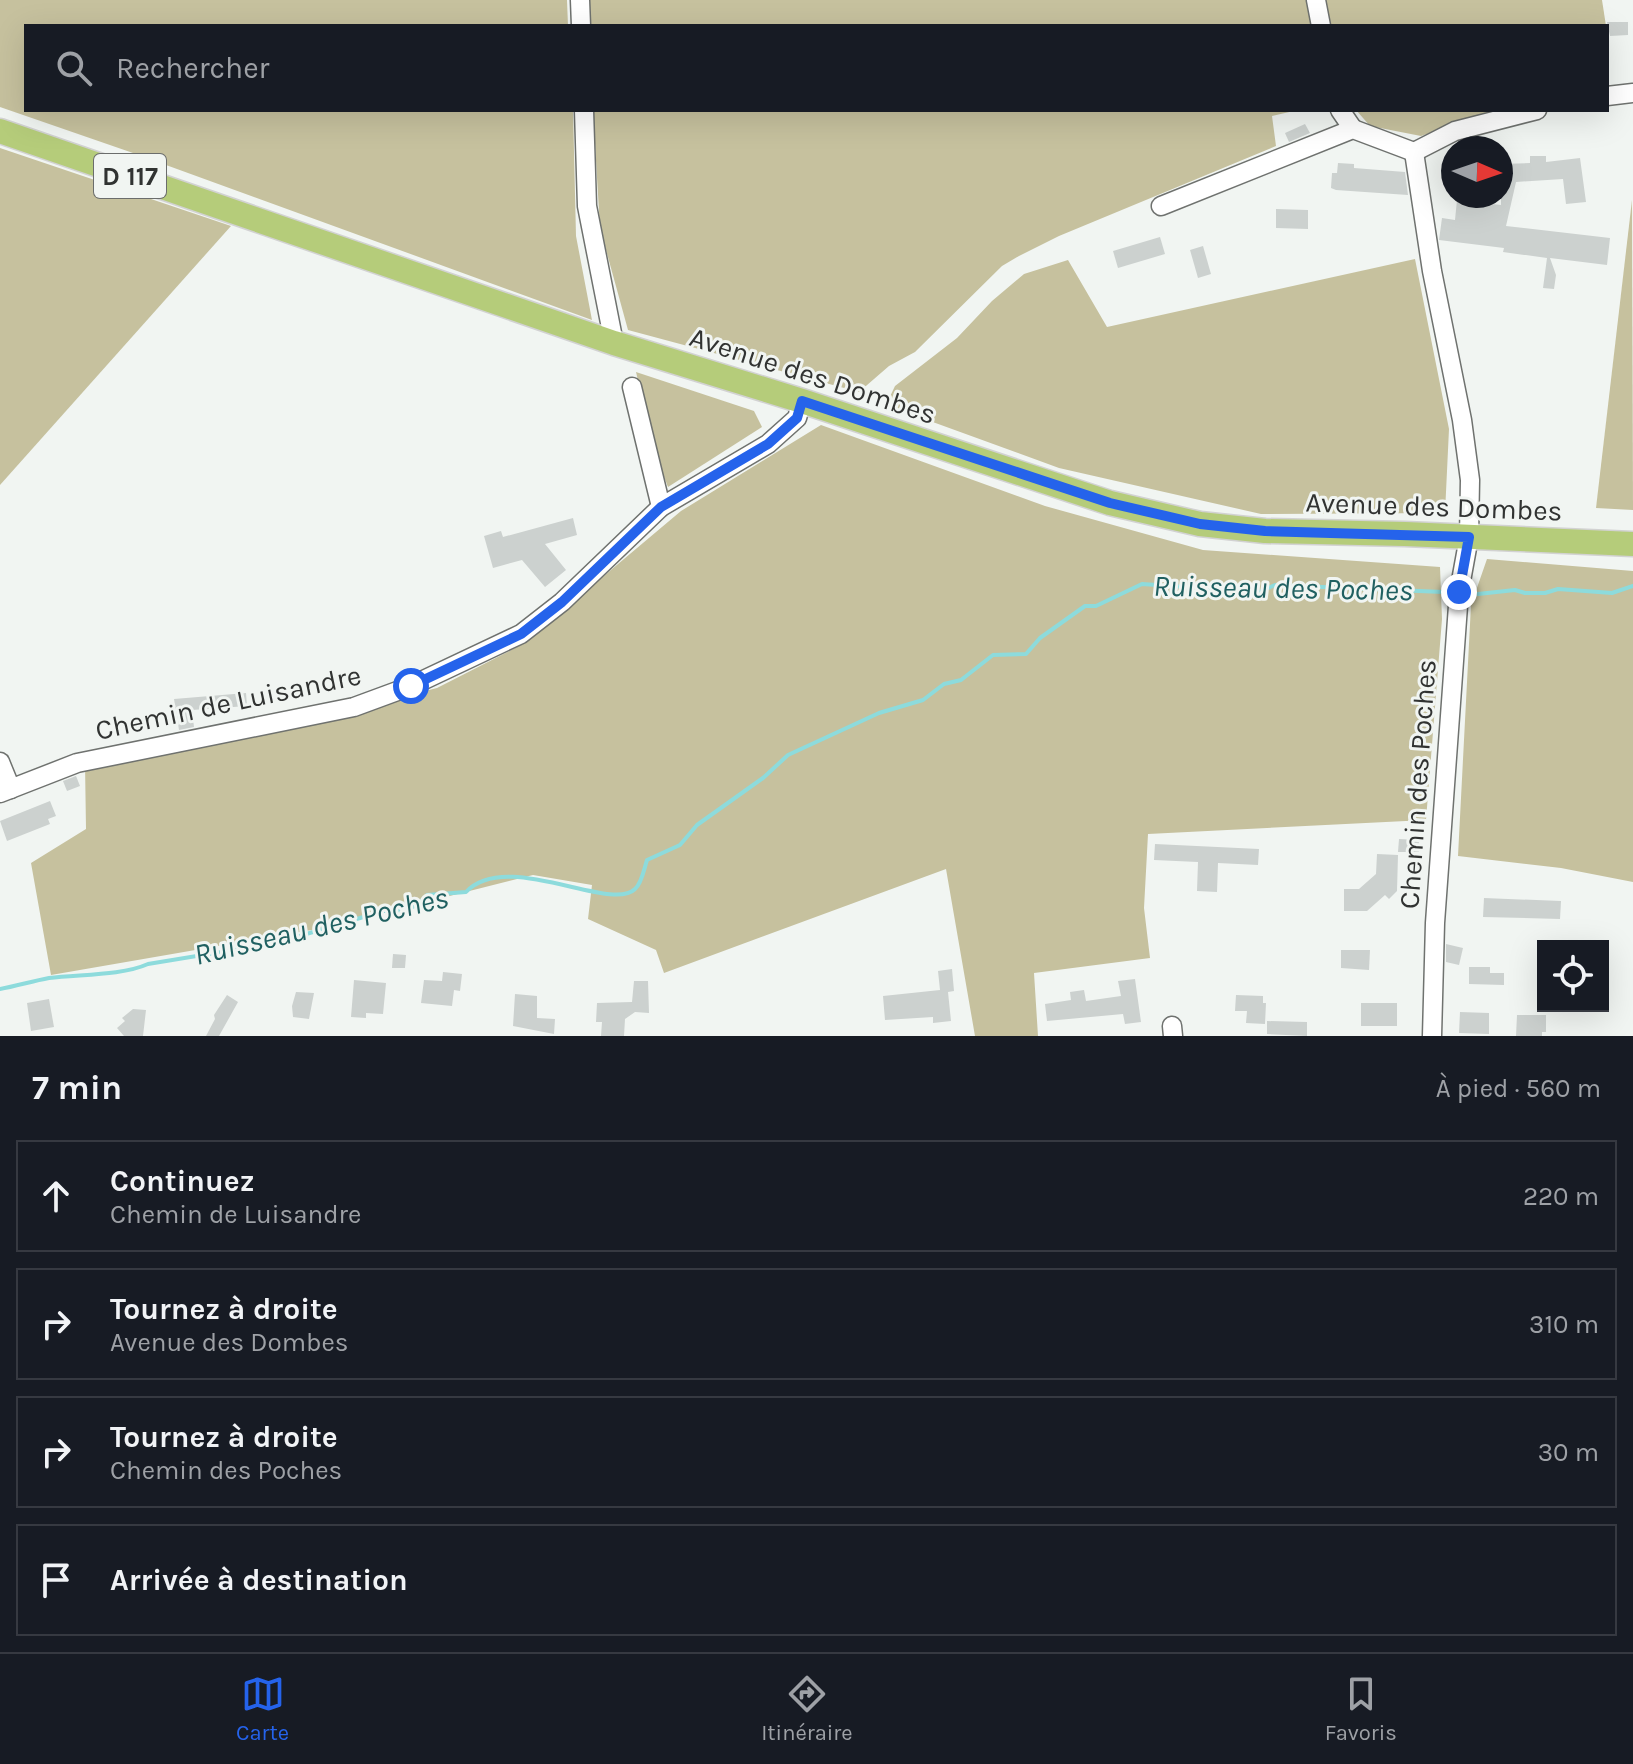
<!DOCTYPE html>
<html lang="fr">
<meta charset="utf-8">
<style>
body{margin:0;font-family:Karla,sans-serif;background:#242831;color:#f1f3f6}
.controls{position:absolute;right:24px;bottom:24px;display:grid;overflow:hidden;border-radius:0px;box-shadow:0 8px 32px #0002}
.controls button{width:72px;height:72px;display:grid;place-items:center;padding:0;border:0;border-bottom:2px solid #363941;background:#171b24;color:#f1f3f6;font:40px sans-serif}
.compass{position:absolute;left:1441px;top:136px;width:72px;height:72px;border-radius:50%;background:#171b24;box-shadow:0 8px 32px #0002;rotate:92deg}
.stop{position:absolute;width:24px;height:24px;margin:-18px;border:6px solid #2563eb;border-radius:50%;background:#fff}
.stop.end{background:#2563eb;border-color:#fff;box-shadow:0 2px 8px #0008}
.list{margin:0;padding:0;list-style:none}
h2{display:flex;justify-content:space-between;align-items:center;height:104px;margin:0;padding:0 32px;font-size:34px}
h2 small{font-size:26px;font-weight:400;color:#9ea1a6}
.list li{display:grid;grid-template-columns:52px 1fr auto;gap:24px;align-items:center;box-sizing:border-box;height:112px;margin:0 16px 16px;padding:0 16px;border:2px solid #363941;border-radius:0px}
.list b{display:block;font-size:30px;white-space:nowrap}
.list p{margin:0;font-size:26px;white-space:nowrap;color:#9ea1a6}
.list em{font-size:26px;font-style:normal;color:#9ea1a6}
.icon{flex:none;width:44px;height:44px;fill:none;stroke:currentColor;stroke-width:2;stroke-linecap:round;stroke-linejoin:round}
.map{position:relative;flex:none;width:1633px;height:1036px;overflow:hidden}
.search{position:absolute;background:#171b24;box-shadow:0 8px 32px #0002;left:24px;right:24px;top:24px;height:88px;display:flex;align-items:center;gap:20px;box-sizing:border-box;padding:0 28px;border-radius:0px;color:#9ea1a6;font-size:30px}
.sheet{height:616px;background:#171b24}
nav{display:flex;justify-content:space-around;align-items:center;box-sizing:border-box;height:112px;border-top:2px solid #363941;background:#171b24;font-size:22px;color:#9ea1a6}
nav a{display:grid;justify-items:center;gap:4px}
nav .on{color:#2563eb}
.map>svg:first-child{display:block}
</style>
<div class="map">
<svg width="1633" height="1036" viewBox="0 0 1633 1036">
<rect width="100%" height="100%" fill="#f1f5f2"/>
<g fill="#c6c19e">
<polygon points="0,0 567,0 568,26 26,26 26,110 573,110 576,236 592,320 133,153 0,107"/>
<polygon points="588,0 1306,0 1311,26 589,26"/>
<polygon points="1324,0 1602,0 1606,26 1330,26"/>
<polygon points="593,110 1298,110 1272,116 1276,146 1059,236 1019,256 1002,266 915,352 889,366 859,392 628,330 600,228"/>
<polygon points="1356,110 1510,110 1459,123 1421,136 1370,126"/>
<polygon points="0,148 231,226 0,485"/>
<polygon points="1632,200 1633,510 1596,508"/>
<polygon points="1415,259 1449,429 1445,513 1261,514 1059,468 886,405 895,386 957,338 992,301 1024,274 1068,260 1107,327"/>
<polygon points="636,372 754,411 762,427 668,487 657,459"/>
<polygon points="821,425 1045,506 1203,550 1440,567 1442,619 1426,820 1148,834 1144,908 1150,958 1034,973 1038,1036 975,1036 946,869 664,973 656,950 588,919 592,885 533,875 323,928 51,975 31,863 86,829 85,764 357,708 437,688 523,644 681,511"/>
<polygon points="1487,559 1633,571 1633,882 1561,868 1458,856 1471,605"/>
</g>
<g fill="none" stroke-linecap="round" stroke-linejoin="round">
<g stroke="#8ddbdc" stroke-width="4">
<polyline points="1478,594 1515,590 1525,593 1545,593 1558,589 1612,593 1633,586"/>
<path d="M0 989C16 986 33 981 49 978 79 974 121 976 148 964L276 943 387 910C406 912 415 909 427 895L466 892C506 849 611 913 635 889 642 883 644 869 647 860L680 845 697 825 763 778 788 755 879 713 923 700 944 684 961 680 993 655 1026 654 1040 638 1085 606H1096L1142 584 1259 592 1275 585 1443 592"/>
</g>
</g>
<g fill="#ccd1cf">
<polygon points="1607,22 1628,22 1628,35 1610,36"/>
<polygon points="1305,124 1310,133 1289,142 1285,133"/>
<polygon points="1530,156 1546,156 1546,162 1580,158 1586,202 1566,204 1563,179 1516,182 1506,226 1610,238 1607,265 1550,258 1556,275 1554,289 1543,288 1547,258 1503,252 1504,248 1439,240 1442,218 1455,220 1457,200 1501,205 1501,164 1530,163"/>
<polygon points="1338,163 1354,164 1354,168 1405,172 1408,195 1336,190 1331,188 1332,173 1337,173"/>
<polygon points="1276,209 1308,210 1308,229 1276,228"/>
<polygon points="1160,237 1165,254 1118,268 1113,251"/>
<polygon points="1203,246 1211,274 1198,278 1190,250"/>
<polygon points="573,518 577,535 545,544 566,570 545,587 522,560 493,568 484,536 501,531 503,537"/>
<polygon points="246,693 247,706 192,710 194,727 179,730 174,699"/>
<polygon points="76,776 80,786 67,791 63,781"/>
<polygon points="50,801 56,816 48,819 50,824 7,841 0,821"/>
<polygon points="1399,839 1419,840 1419,852 1398,852"/>
<polygon points="1155,844 1259,849 1258,865 1218,863 1217,892 1197,891 1198,862 1154,860"/>
<polygon points="1377,854 1398,855 1397,891 1389,899 1385,895 1367,911 1344,911 1344,889 1359,889 1376,874"/>
<polygon points="1484,898 1561,901 1560,919 1483,917"/>
<polygon points="1446,944 1463,948 1459,965 1446,962"/>
<polygon points="1341,950 1370,950 1369,970 1341,968"/>
<polygon points="393,954 406,955 405,968 392,968"/>
<polygon points="1469,967 1490,967 1490,973 1504,973 1504,985 1469,984"/>
<polygon points="952,969 954,991 948,992 951,1021 933,1023 933,1017 885,1020 883,996 940,990 938,971"/>
<polygon points="443,972 462,974 460,991 454,990 452,1006 421,1003 424,980 442,981"/>
<polygon points="1135,979 1141,1022 1125,1024 1123,1014 1047,1021 1045,1004 1071,1000 1070,992 1084,990 1086,1001 1121,996 1118,981"/>
<polygon points="354,980 386,983 383,1014 366,1013 366,1018 351,1017"/>
<polygon points="634,981 648,981 649,1013 635,1012 625,1019 624,1036 601,1036 602,1022 596,1022 597,1003 632,1002"/>
<polygon points="296,992 314,993 309,1019 293,1017 292,1006"/>
<polygon points="515,994 537,996 537,1018 555,1019 554,1034 513,1026"/>
<polygon points="227,995 238,1002 219,1036 206,1036 215,1019 214,1015"/>
<polygon points="1236,995 1263,996 1263,1003 1266,1003 1265,1024 1246,1023 1247,1011 1235,1011"/>
<polygon points="49,999 54,1027 31,1031 27,1003"/>
<rect x="1361" y="1003" width="36" height="23"/>
<polygon points="133,1009 146,1010 143,1036 124,1036 117,1028 125,1021 122,1018"/>
<polygon points="1460,1012 1489,1013 1489,1034 1459,1033"/>
<polygon points="1517,1015 1546,1015 1546,1032 1542,1032 1542,1036 1516,1036"/>
<polygon points="1267,1021 1307,1022 1307,1036 1267,1034"/>
</g>
<g fill="none" stroke-linecap="round" stroke-linejoin="round">
<g stroke="#6f726f" stroke-width="21">
<g id="minor">
<polyline points="580,0 581,26"/>
<polyline points="1316,0 1321,26"/>
<polyline points="1607,96 1633,93"/>
<polyline points="584,110 587,206 614,343"/>
<polyline points="1340,110 1353,129"/>
<polyline points="1414,152 1432,271 1462,420 1470,480 1469,537 1459,592 1435,923 1432,1036"/>
<polyline points="1414,152 1455,131 1537,110"/>
<polyline points="1161,206 1353,129 1414,152"/>
<polyline points="632,387 661,507"/>
<polyline points="0,762 11,789"/>
<polyline points="0,793 77,763 354,707 411,686 521,634 562,602 661,507 768,444 797,418 802,401"/>
<polyline points="1172,1026 1173,1036"/>
</g>
</g>
<g stroke="#d2d2d2" stroke-width="27">
<polyline id="major" points="0,131 614,343 802,401 1110,503 1200,524 1265,531 1405,534 1633,544"/>
</g>
<use href="#minor" stroke="#fff" stroke-width="18"/>
<use href="#major" stroke="#b5cc7a" stroke-width="24"/>
</g>
<g fill="none" stroke-linecap="round" stroke-linejoin="round">
<polyline stroke="#2563eb" stroke-width="10" points="411,686 521,634 562,602 661,507 768,444 797,418 802,401 1110,503 1200,524 1265,531 1469,537 1459,592"/>
</g>
<g text-anchor="middle" stroke-width="6" stroke-linejoin="round" paint-order="stroke">
<rect fill="#f1f5f2" stroke="#6b6d6c" stroke-width="2" x="94" y="154" width="72" height="44" rx="6"/>
<g font-size="26" font-weight="bold" fill="#313332">
<text x="130" y="185">D 117</text>
</g>
<g font-size="28" fill="#313332" stroke="#f1f5f2">
<text transform="translate(813 375) rotate(18)" y="10">Avenue des Dombes</text>
<text transform="translate(1434 506) rotate(2)" y="10">Avenue des Dombes</text>
<text transform="translate(228 702) rotate(-12)" y="10">Chemin de Luisandre</text>
<text transform="translate(1417 784) rotate(-86)" y="10">Chemin des Poches</text>
</g>
<g font-size="30" font-style="italic" fill="#206061" stroke="#f1f5f2">
<text transform="translate(1283 588) rotate(1)" y="10">Ruisseau des Poches</text>
<text transform="translate(321 926) rotate(-13)" y="10">Ruisseau des Poches</text>
</g>
</g>
</svg>
<div class="controls">
<button><svg class="icon" aria-label="locate" viewBox="0 0 24 24"><circle cx="12" cy="12" r="6"/><path d="M12 2v4M12 18v4M2 12h4M18 12h4"/></svg></button>
</div>
<svg class="compass" viewBox="-18 -18 36 36"><path d="M0-13l5 13h-10z" fill="#e53935"/><path d="M0 13l5-13h-10z" fill="#9ea1a6"/></svg>
<div class="stop" style="left:411px;top:686px"></div>
<div class="stop end" style="left:1459px;top:592px"></div>
<div class="search"><svg class="icon" aria-label="search" viewBox="0 0 24 24"><circle cx="10" cy="10" r="6"/><path d="M15 15l6 6"/></svg>Rechercher</div>
</div>
<section class="sheet">
<h2>7 min<small>À pied · 560 m</small></h2>
<ul class="list">
<li><svg class="icon" aria-label="ahead" viewBox="0 0 24 24"><path d="M12 20V5M6 11l6-6 6 6"/></svg><div><b>Continuez</b><p>Chemin de Luisandre</p></div><em>220 m</em></li>
<li><svg class="icon" aria-label="right" viewBox="0 0 24 24"><path d="M7 20v-9h11M14 6l5 5-5 5"/></svg><div><b>Tournez à droite</b><p>Avenue des Dombes</p></div><em>310 m</em></li>
<li><svg class="icon" aria-label="right" viewBox="0 0 24 24"><path d="M7 20v-9h11M14 6l5 5-5 5"/></svg><div><b>Tournez à droite</b><p>Chemin des Poches</p></div><em>30 m</em></li>
<li><svg class="icon" aria-label="arrive" viewBox="0 0 24 24"><path d="M6 21V4h12l-3 4 3 4H6"/></svg><div><b>Arrivée à destination</b></div></li>
</ul>
</section>
<nav>
<a class="on"><svg class="icon" aria-label="map" viewBox="0 0 24 24"><path d="M3 6l6-2 6 2 6-2v14l-6 2-6-2-6 2zM9 4v14M15 6v14"/></svg>Carte</a>
<a><svg class="icon" aria-label="directions" viewBox="0 0 24 24"><path d="M12 3l9 9-9 9-9-9zM9 14v-3h6M13 9l2 2-2 2"/></svg>Itinéraire</a>
<a><svg class="icon" aria-label="saved" viewBox="0 0 24 24"><path d="M7 4h10v16l-5-4-5 4z"/></svg>Favoris</a>
</nav>
